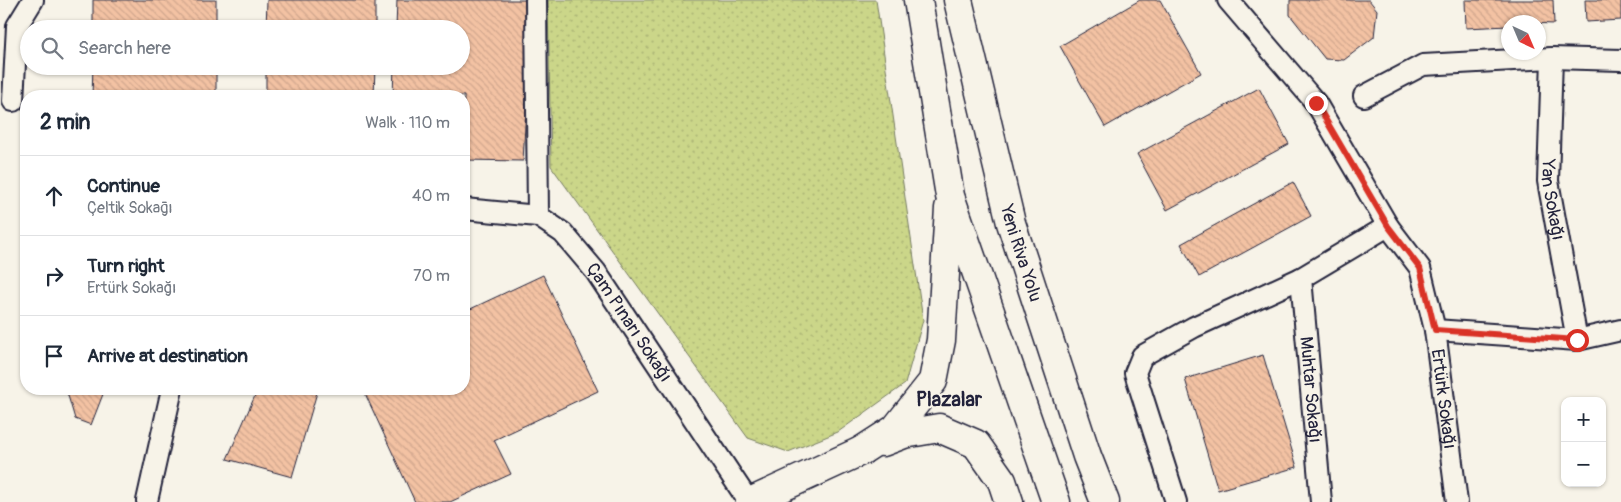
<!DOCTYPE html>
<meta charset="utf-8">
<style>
body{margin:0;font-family:Pangolin,sans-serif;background:#f6f6f7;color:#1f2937}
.controls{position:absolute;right:15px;bottom:15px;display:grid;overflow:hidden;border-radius:10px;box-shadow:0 1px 4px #0004}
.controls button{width:45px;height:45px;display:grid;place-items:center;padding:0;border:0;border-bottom:1px solid #e0e1e3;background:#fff;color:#1f2937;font:25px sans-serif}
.compass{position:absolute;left:1501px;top:15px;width:45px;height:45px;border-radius:50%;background:#fff;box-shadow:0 1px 4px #0004;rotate:136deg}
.stop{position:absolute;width:15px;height:15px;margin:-11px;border:4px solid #d93025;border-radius:50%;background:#fff}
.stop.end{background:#d93025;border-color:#fff;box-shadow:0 1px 5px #0008}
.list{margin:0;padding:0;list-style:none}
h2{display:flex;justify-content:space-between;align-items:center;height:65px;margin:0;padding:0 20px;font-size:21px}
h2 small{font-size:16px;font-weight:400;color:#747a83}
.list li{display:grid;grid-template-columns:32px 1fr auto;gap:15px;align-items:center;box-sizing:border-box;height:80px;padding:0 20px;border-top:1px solid #e0e1e3}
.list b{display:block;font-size:19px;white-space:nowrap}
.list p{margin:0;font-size:16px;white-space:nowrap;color:#747a83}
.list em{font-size:16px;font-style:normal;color:#747a83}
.icon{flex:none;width:28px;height:28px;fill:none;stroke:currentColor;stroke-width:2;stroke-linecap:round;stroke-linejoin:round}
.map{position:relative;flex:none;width:1621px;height:502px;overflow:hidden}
.search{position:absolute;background:#fff;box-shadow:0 1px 4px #0004;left:20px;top:20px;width:450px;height:55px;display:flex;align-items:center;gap:12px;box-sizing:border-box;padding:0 18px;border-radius:28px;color:#747a83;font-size:19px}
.panel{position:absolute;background:#fff;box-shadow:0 1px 4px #0004;left:20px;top:90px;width:450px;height:305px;border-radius:20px}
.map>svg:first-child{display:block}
.green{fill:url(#green-dots);stroke:#767c62}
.building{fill:url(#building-back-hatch);stroke:#22223b}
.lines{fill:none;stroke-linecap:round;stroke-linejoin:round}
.street-casing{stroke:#22223b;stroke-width:24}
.secondary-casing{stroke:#22223b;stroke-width:31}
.highway-casing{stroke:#22223b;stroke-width:31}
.street{stroke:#f7f3e8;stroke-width:20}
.secondary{stroke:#f7f3e8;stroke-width:28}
.highway{stroke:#f7f3e8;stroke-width:28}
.route{stroke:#d93025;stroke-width:6}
.labels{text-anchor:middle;stroke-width:4;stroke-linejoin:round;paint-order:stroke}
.street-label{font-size:18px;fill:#22223b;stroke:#f7f3e8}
.quarter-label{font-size:20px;font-weight:bold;fill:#22223b;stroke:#f7f3e8}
</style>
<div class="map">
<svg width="1621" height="502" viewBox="0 0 1621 502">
<defs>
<pattern id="green-dots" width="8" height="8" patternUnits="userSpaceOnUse" patternTransform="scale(1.25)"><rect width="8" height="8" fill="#cbd689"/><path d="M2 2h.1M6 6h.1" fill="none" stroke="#aeb777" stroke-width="1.8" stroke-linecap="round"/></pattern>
<pattern id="building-back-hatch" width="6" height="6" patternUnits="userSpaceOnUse" patternTransform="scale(1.25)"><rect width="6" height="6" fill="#f3c2a3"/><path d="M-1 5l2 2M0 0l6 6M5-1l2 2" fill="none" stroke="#d0a68d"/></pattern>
</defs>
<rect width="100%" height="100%" fill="#f7f3e8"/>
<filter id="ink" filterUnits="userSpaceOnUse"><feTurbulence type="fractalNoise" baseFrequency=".02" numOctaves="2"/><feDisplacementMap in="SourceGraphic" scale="10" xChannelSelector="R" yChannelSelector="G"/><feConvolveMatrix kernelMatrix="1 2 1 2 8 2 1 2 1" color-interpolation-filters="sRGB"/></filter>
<g filter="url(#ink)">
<path class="green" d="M548 0H876L923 320 905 384 838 432 788 452 748 438 551 166Z"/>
<g class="building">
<rect x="93" y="0" width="123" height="29"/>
<path d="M267 0H375V29H266Z"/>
<path d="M397 0H532L523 161 464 160V96H393L394 66H461V29H396Z"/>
<path d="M1140 0H1160L1201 73 1105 127 1060 46Z"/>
<path d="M1290 0H1369L1377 10 1374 37 1344 60 1325 59 1290 15Z"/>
<path d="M1465 0H1553L1554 24 1508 22V26L1466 28Z"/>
<path d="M1585 0H1621V20L1586 22Z"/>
<path d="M93 66H216V96H92Z"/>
<path d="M266 66H375L374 96H266Z"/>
<path d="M1259 88 1289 144 1167 210 1137 154Z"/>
<path d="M1293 182 1311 216 1199 277 1181 244Z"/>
<path d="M543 275 598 391 494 440 511 474 450 502H415L363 389H464V312Z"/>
<path d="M1263 355 1297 467 1218 490 1185 379Z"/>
<path d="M66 389H105L91 425 75 419Z"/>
<path d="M258 389H318L292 477 227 459Z"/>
</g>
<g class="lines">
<defs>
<g id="street">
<path d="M536 0 538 216"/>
<path id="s1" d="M1228 0 1316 103 1388 226 1420 268 1435 330 1457 502"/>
<path id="s2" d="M1552 58 1548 181 1577 340"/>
<path d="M1364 96 1423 65 1552 58 1621 60"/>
<path d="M13 101 17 26 33 0"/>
<path id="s3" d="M464 209 538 216 563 233 596 272 749 502"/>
<path id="s4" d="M1301 278 1321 502"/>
<path d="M1435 330 1577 340 1621 330"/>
<path d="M147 501 172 389"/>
<path d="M1176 502 1135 373 1142 356 1194 327 1301 278 1388 226"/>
</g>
<path id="secondary" d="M750 502 861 451"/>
<g id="highway">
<path d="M918 0 950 196 1056 502"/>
<path id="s5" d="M958 0 1011 223 1087 456 1105 502"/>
<path d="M883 442 904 434 939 428 976 444 1002 481 1009 502"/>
<path d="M861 451 895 429 933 381 941 340 949 208"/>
</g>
</defs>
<use href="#street" class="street-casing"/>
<use href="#secondary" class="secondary-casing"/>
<use href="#highway" class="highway-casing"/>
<use href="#street" class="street"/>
<use href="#secondary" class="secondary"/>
<use href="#highway" class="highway"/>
</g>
</g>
<g class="lines" filter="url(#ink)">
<path class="route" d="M1316 103 1388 226 1420 268 1435 330 1577 340"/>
</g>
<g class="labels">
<g class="street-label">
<text dy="6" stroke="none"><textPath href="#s2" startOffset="142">Yan Sokağı</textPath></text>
<text dy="6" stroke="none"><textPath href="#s5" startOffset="261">Yeni Riva Yolu</textPath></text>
<text dy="6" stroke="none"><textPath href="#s3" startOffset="216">Çam Pınarı Sokağı</textPath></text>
<text dy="6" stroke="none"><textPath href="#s4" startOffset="112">Muhtar Sokağı</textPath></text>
<text dy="6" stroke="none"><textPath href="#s1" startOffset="464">Ertürk Sokağı</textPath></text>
</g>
<g class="quarter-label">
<text x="949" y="406">Plazalar</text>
</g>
</g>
</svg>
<div class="controls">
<button>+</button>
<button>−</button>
</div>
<svg class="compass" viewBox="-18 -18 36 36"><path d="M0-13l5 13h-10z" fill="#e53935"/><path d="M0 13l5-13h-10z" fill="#747a83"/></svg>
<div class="stop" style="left:1577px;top:340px"></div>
<div class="stop end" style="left:1316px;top:103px"></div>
<div class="search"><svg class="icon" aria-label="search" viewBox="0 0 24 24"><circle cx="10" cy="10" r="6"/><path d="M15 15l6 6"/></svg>Search here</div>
<section class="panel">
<h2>2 min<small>Walk · 110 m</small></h2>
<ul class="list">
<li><svg class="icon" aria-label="ahead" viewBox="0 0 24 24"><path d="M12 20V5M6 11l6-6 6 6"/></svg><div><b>Continue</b><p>Çeltik Sokaḡı</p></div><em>40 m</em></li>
<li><svg class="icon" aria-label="right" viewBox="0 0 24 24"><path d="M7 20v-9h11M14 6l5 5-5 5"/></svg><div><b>Turn right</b><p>Ertürk Sokağı</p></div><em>70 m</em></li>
<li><svg class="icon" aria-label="arrive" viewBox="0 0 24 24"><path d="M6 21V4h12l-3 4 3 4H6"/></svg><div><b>Arrive at destination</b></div></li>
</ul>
</section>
</div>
